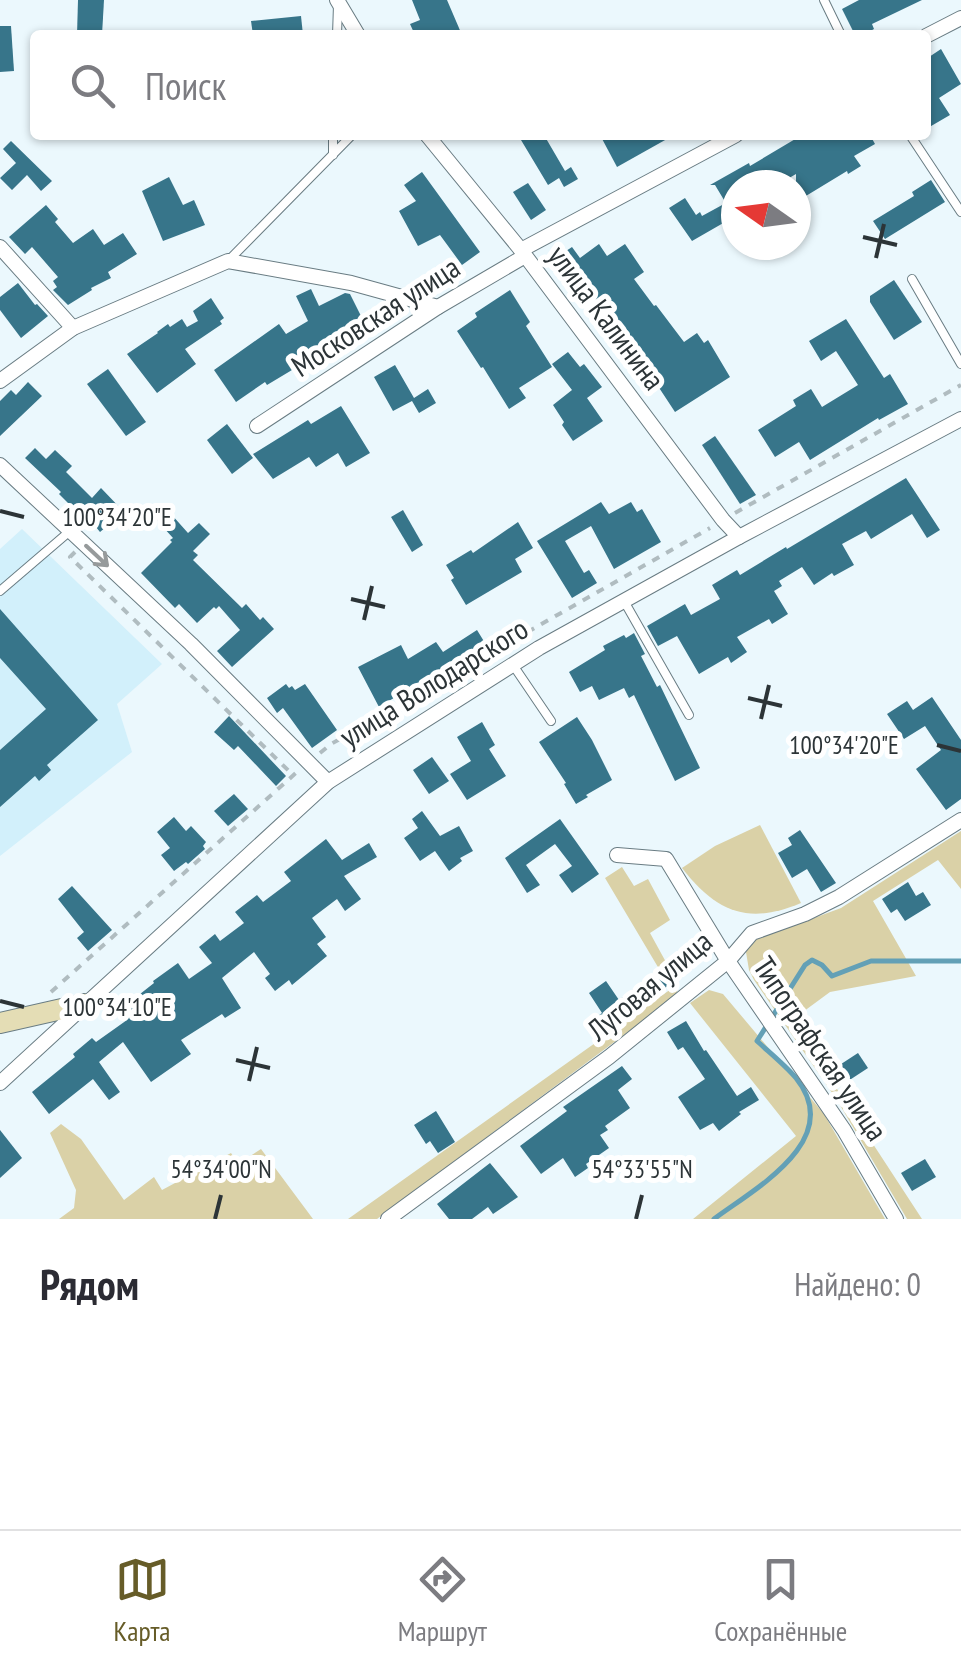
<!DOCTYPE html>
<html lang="ru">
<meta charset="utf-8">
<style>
body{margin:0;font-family:"PT Sans Narrow",sans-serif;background:#f7f7f7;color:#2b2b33}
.compass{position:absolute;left:721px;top:170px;width:90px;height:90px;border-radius:50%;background:#fff;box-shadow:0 2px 8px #0004;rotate:284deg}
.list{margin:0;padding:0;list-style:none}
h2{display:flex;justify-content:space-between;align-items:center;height:130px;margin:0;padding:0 40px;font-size:42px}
h2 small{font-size:32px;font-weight:400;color:#7c7c81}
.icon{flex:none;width:55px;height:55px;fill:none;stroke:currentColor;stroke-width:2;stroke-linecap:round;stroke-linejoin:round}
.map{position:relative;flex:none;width:961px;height:1219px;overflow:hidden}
.search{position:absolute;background:#fff;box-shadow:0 2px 8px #0004;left:30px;right:30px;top:30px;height:110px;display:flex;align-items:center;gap:25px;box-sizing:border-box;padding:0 35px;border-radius:10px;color:#7c7c81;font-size:38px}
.sheet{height:310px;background:#fff}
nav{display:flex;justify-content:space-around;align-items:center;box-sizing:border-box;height:140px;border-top:2px solid #e1e1e2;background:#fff;font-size:28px;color:#7c7c81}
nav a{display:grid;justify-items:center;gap:5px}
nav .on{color:#665c28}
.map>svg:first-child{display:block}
.built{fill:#d2f0fb}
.green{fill:#dad1a7}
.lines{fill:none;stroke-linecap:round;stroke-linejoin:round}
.stream{stroke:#63a0b6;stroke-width:5}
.building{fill:#37758a}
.lane-casing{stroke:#697c83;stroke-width:10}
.street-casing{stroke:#697c83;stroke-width:16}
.secondary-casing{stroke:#697c83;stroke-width:22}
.path{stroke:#b0bcc0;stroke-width:4;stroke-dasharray:8 8;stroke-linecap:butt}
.lane{stroke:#fff;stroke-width:8}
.street{stroke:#fff;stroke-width:14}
.secondary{stroke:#e4ddb5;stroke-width:20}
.oneway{stroke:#969a9b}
.ticks{fill:none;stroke:#2c3437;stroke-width:4}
.labels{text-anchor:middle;stroke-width:10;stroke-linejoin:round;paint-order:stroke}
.street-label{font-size:30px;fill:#2c3437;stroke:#fff}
.ticks-label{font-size:25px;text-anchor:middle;fill:#2c3437;stroke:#fff;stroke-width:10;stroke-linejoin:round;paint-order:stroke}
</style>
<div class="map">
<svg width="961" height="1219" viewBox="0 0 961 1219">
<rect width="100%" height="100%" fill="#ebf8fd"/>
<path class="built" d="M22 529 162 664 117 704 132 752 0 856V549Z"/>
<g class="green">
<path d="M760 825 801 903C749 925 717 913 682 868L715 846Z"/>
<path d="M961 831V889L938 860 873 901 916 976 830 992 792 1020 922 1219H907L837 1100 754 980 749 970 746 952 752 941 841 908Z"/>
<path d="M622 867 634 886 648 879 670 920 650 933 678 984 677 992 672 999 377 1219H348L671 989 605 878Z"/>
<path d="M709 990 723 994 824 1114 885 1219H693L796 1136 690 1003Z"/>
<path d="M61 1124 81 1139 124 1200 154 1177 162 1190 231 1153 238 1164 261 1149 313 1219H59L74 1208 76 1190 50 1133Z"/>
</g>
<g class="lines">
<path class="stream" d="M714 1219C754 1189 846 1140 796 1078 785 1065 770 1053 757 1041L805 965 812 960 822 965 832 976 871 961H961"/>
</g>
<g class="building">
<path d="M78 0H104L102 35H77Z"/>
<path d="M412 0H447L462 35H415L410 24 420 20Z"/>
<path d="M859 0H922L872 24 874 29 863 35H855L842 9Z"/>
<path d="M301 16 303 35H253L251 21Z"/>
<path d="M0 26H11L14 71 0 72Z"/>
<path d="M941 49 961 84 939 98 950 115 926 129V59Z"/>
<path d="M518 135H544L565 171 571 167 578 179 564 187 559 178 548 185Z"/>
<path d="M600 135H674L617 167Z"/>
<path d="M802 135H870L875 144 854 156 861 166 848 174 847 171 796 202V174L784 181 778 172 766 180 764 177 750 185H736V193L724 200 715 185H710L749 163 750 166Z"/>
<path d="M11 141 52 181 41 191 27 175 12 190 0 178 16 163 3 149Z"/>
<path d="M422 172 480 252 462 265 440 235 418 246 399 211 416 201 404 185Z"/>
<path d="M169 177 183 205 194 200 205 225 163 241 142 191Z"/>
<path d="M931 180 945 202 885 239 873 221 914 196 912 192Z"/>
<path d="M528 183 546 210 531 220 513 192Z"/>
<path d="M685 198 696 215 700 212 702 216 724 204 732 218 692 241 669 208Z"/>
<path d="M46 205 58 219 55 222 73 243 93 229 104 245 123 233 137 254 108 272 111 278 91 288 92 290 68 305 53 290 57 287 53 281 58 277 32 247 25 254 9 237Z"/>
<path d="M599 244 607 256 625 244 644 272 634 279 654 306 656 305 684 342 697 333 704 343 708 340 730 377 675 412 650 374 647 375 605 320 609 318 571 265 566 269 557 257 572 247 580 258Z"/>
<path d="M894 280 922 322 894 340 870 302V296Z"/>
<path d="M18 283 35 305 37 304 48 316 21 338 0 310V297Z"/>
<path d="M311 289 319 306 345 293 350 294 364 322 331 344 332 346 267 385 265 382 236 402 214 370 279 324 286 334 308 321 296 296Z"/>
<path d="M510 290 530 322 526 326 552 367 519 388 526 398 509 409 483 367 481 368 457 331 477 317 475 313Z"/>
<path d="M211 298 224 318 220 321 222 324 185 349 196 364 157 393 127 354 158 333 157 332 168 324 170 327 182 319 187 327 198 321 193 311Z"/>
<path d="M846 319 884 378 890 374 908 404 879 420 878 418 810 460 799 442 775 457 758 430 796 406 793 400 811 389 822 407 858 385 836 351 821 361 809 341Z"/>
<path d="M568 352 580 367 584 364 602 387 587 398 603 421 573 441 562 425 564 422 553 405 572 390 552 364Z"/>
<path d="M395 365 414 398 428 389 436 403 419 413 412 401 393 411 374 377Z"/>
<path d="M108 369 146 422 126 436 87 384Z"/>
<path d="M28 382 42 396 0 436V401L11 390 16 395Z"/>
<path d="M341 406 370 453 346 467 338 453 316 467 309 457 273 479 253 454 308 420 311 424Z"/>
<path d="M227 424 253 458 232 474 207 440Z"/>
<path d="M715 436 756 495 740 504 702 445Z"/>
<path d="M35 448 46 459 55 450 72 466 66 472 92 498 101 488 124 512 100 532 79 506 75 510 59 494 61 492 25 458Z"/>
<path d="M906 478 940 530 927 538 912 514 871 539 866 531 842 544 854 565 834 576 832 573 814 585 802 567 779 581 782 586 774 591 788 614 772 624 769 619 737 637 747 652 731 663 728 657 699 674 677 636 658 646 647 626 685 604 691 615 720 599 712 585 737 570 740 575 786 547 787 549Z"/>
<path d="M601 502 609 514 631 502 637 512 642 509 661 542 614 569 591 526 565 541 584 573 589 570 597 583 572 598 537 541Z"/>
<path d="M163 505 188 533 199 523 210 534 193 551 198 555 193 560 242 608 246 604 260 620 263 617 274 629 232 667 217 651 240 630 219 606 216 609 214 607 197 623 179 604 175 608 141 573 172 542 170 540 173 538 153 516Z"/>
<path d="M403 510 423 545 412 552 391 517Z"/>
<path d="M518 522 533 548 515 559 522 572 466 605 451 580 454 578 446 565 471 550 473 553Z"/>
<path d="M0 609 98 720 47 765 51 770 39 781 35 776 0 807V750L46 709 0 658Z"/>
<path d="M477 630 485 643 450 665 453 668 433 681 430 676 379 707 358 667 401 645 408 659 436 642 443 652Z"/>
<path d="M634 633 645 654 641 656 657 687 660 685 700 768 675 781 634 695 629 698 624 688 599 700 592 686 580 692 569 672 605 650 603 646 624 635 626 638Z"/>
<path d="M286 684 289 688 292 686 295 690 305 684 337 730 312 748 283 708 277 713 267 698Z"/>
<path d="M932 697 961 740V799L946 810 916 769 941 750 925 726 904 739 887 714 907 701 913 710Z"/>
<path d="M229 716 286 776 276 786 238 746 234 750 214 732Z"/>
<path d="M577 717 592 740 612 780 586 795 588 797 576 804 564 784 566 783 539 742Z"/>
<path d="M482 722 495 745 489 749 506 776 467 800 450 774 471 761 457 737Z"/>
<path d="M432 757 449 781 429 794 413 770Z"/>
<path d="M234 794 248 809 228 826 214 811Z"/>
<path d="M422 811 440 836 459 826 473 851 460 858 462 861 449 871 435 851 420 861 404 838 418 828 412 819Z"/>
<path d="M174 817 186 831 191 826 206 842 203 846 205 849 188 864 186 862 174 871 161 855 170 848 157 832Z"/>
<path d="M560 819 599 874 572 893 559 875 572 866 555 844 526 865 540 885 527 893 505 858Z"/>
<path d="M800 830 836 883 821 892 807 869 792 878 778 853 792 845 788 838Z"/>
<path d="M326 839 342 860 369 843 377 857 344 876 361 899 345 911 337 899 312 918 326 937 317 944 327 956 292 985 289 980 275 991 265 978 270 974 254 952 222 978 241 1008 225 1018 222 1014 181 1040 191 1054 151 1082 123 1042 99 1062 120 1092 109 1100 93 1079 49 1114 32 1092 75 1057 73 1054 92 1038 96 1042 127 1020 121 1011 137 1000 135 998 154 983 153 981 178 963 189 979 212 963 199 947 215 934 220 941 244 923 235 912 257 895 263 902 291 881 284 872Z"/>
<path d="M908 882 916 896 923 892 931 905 905 921 897 909 891 913 882 899Z"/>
<path d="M72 886 112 930 88 951 77 938 84 932 58 899Z"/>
<path d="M672 970 678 978 605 1034 594 1019 602 1013 589 993 606 981 619 1000 636 987 639 991Z"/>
<path d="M686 1021 704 1051 706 1050 737 1096 751 1087 759 1100 739 1112 741 1114 719 1131 713 1123 700 1130 678 1097 705 1079 683 1047 678 1050 667 1032Z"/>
<path d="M858 1053 868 1068 845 1083 835 1068Z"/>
<path d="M622 1066 632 1079 618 1090 630 1108 605 1126 608 1130 600 1135 609 1148 586 1164 588 1168 575 1177 563 1158 541 1174 520 1146 567 1111 563 1107Z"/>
<path d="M436 1111 455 1142 438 1153 430 1141 426 1144 414 1125Z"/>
<path d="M0 1130 22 1158 0 1178Z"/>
<path d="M925 1159 936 1177 912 1191 901 1173Z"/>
<path d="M490 1163 518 1197 493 1214 488 1207 472 1219H449L437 1204Z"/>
</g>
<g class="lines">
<defs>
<g id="lane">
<path d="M824 0 841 35"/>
<path d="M337 35 338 5"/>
<path d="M910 135 961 212"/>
<path d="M333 155V135"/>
<path d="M228 261 352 135"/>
<path d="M912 279 961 364"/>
<path d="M0 591 70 531"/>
<path d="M624 601 689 715"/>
<path d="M513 665 551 721"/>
</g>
<g id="street">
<path d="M337 0 358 35"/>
<path d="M926 36 961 18"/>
<path d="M427 135 521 250 723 520 739 537"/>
<path d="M0 247 73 328"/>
<path d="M521 250 736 135"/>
<path d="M0 381 73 328 228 261 351 283 438 307"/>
<path d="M257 426 438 307 525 256"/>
<path d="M0 465 191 644 328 782"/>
<path d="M617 855 666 859 728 961 844 1130 896 1219"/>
<path d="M0 1083 328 782 539 648 739 537 961 419"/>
<path d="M388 1219 609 1057 728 961 752 933 805 914 839 897 961 820"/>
</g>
<path id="secondary" d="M0 1023 84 1004"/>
</defs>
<use href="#lane" class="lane-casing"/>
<use href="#street" class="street-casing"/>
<use href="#secondary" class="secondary-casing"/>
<g class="path">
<path d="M735 513 961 385"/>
<path d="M75 552 70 557 294 776"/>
<path d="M320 753 331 744 710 528"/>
<path d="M51 992 297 772"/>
</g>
<use href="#lane" class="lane"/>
<use href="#street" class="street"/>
<use href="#secondary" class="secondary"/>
</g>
<defs><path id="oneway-shaft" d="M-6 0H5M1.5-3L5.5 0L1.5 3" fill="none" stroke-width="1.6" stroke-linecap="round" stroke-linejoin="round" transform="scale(2.5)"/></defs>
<use class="oneway" href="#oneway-shaft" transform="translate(97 556) rotate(43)"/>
<path class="ticks" d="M863 237 897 245M876 258 884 224M0 511 24 517M351 599 385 607M364 620 372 586M748 698 782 706M761 719 769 685M937 745 961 751M0 1001 24 1007M236 1060 270 1068M249 1081 257 1047M215 1219 221 1195M636 1219 642 1195"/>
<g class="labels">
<g class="street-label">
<text transform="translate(376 317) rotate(-33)" y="10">Московская улица</text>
<text transform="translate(606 318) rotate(53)" y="10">улица Калинина</text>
<text transform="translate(434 683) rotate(-32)" y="10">улица Володарского</text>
<text transform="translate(650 986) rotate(-40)" y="10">Луговая улица</text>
<text transform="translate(820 1049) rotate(56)" y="10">Типографская улица</text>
</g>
</g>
<g class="ticks-label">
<text x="117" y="526">100°34'20"E</text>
<text x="844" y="754">100°34'20"E</text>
<text x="117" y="1016">100°34'10"E</text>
<text x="221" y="1178">54°34'00"N</text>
<text x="642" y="1178">54°33'55"N</text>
</g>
</svg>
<svg class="compass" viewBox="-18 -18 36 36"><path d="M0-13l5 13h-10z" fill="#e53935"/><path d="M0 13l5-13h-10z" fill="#7c7c81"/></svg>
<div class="search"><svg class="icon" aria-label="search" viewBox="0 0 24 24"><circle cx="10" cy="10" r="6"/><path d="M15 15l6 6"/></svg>Поиск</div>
</div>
<section class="sheet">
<h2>Рядом<small>Найдено: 0</small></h2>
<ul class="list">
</ul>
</section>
<nav>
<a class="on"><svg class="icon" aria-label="map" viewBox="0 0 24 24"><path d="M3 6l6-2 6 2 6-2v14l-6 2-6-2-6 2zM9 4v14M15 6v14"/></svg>Карта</a>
<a><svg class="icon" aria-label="directions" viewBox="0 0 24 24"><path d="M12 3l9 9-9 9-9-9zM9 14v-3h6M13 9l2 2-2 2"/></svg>Маршрут</a>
<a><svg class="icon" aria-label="saved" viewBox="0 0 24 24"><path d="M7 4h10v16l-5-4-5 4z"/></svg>Сохранённые</a>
</nav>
